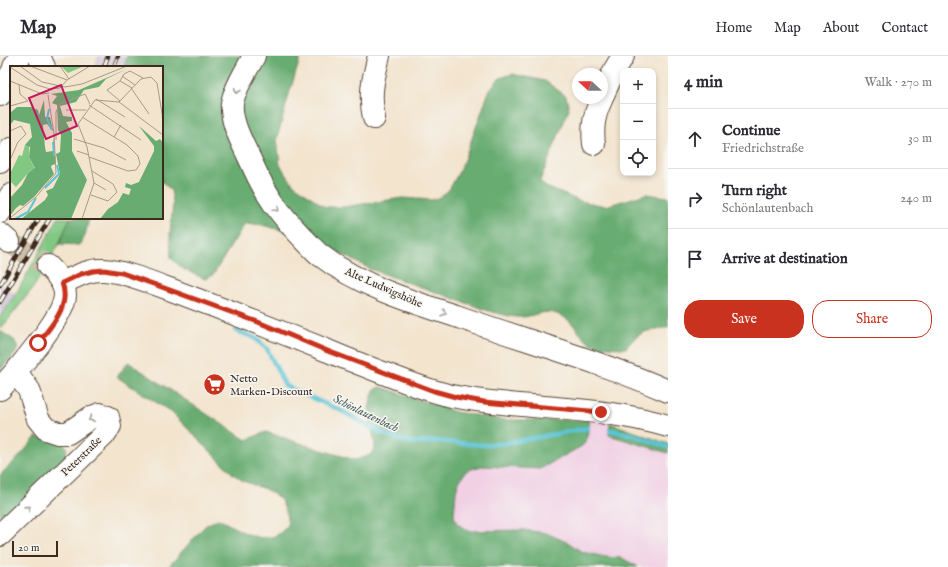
<!DOCTYPE html>
<meta charset="utf-8">
<style>
body{margin:0;font-family:"IM FELL English",serif;background:#f2f2f3;color:#2b2b33}
.controls{position:absolute;right:12px;top:12px;display:grid;overflow:hidden;border-radius:8px;box-shadow:0 2px 6px #0003}
.controls button{width:36px;height:36px;display:grid;place-items:center;padding:0;border:0;border-bottom:1px solid #e1e1e2;background:#fff;color:#2b2b33;font:20px sans-serif}
.compass{position:absolute;left:572px;top:12px;width:36px;height:36px;border-radius:50%;background:#fff;box-shadow:0 2px 6px #0003;rotate:292deg}
.scale{position:absolute;left:12px;bottom:10px;width:46px;box-sizing:border-box;padding-left:4px;border:2px solid #3b2a1e;border-top:0;font-size:11px;line-height:14px;white-space:nowrap;color:#3b2a1e;-webkit-text-stroke:3px #f6f6f2;paint-order:stroke}
.stop{position:absolute;width:12px;height:12px;margin:-9px;border:3px solid #c8321e;border-radius:50%;background:#fff}
.stop.end{background:#c8321e;border-color:#fff;box-shadow:0 1px 4px #0008}
.list{margin:0;padding:0;list-style:none}
h2{display:flex;justify-content:space-between;align-items:center;height:52px;margin:0;padding:0 16px;font-size:17px}
h2 small{font-size:13px;font-weight:400;color:#7c7c81}
.list li{display:grid;grid-template-columns:26px 1fr auto;gap:12px;align-items:center;box-sizing:border-box;height:60px;padding:0 16px;border-top:1px solid #e1e1e2}
.list b{display:block;font-size:15px;white-space:nowrap}
.list p{margin:0;font-size:13px;white-space:nowrap;color:#7c7c81}
.list em{font-size:13px;font-style:normal;color:#7c7c81}
.actions{display:flex;gap:8px;padding:12px 16px}
.actions a{flex:1;padding:9px 0;border:1px solid #c8321e;border-radius:16px;text-align:center;font-size:14px;color:#c8321e}
.actions .main{background:#c8321e;color:#fff}
.icon{flex:none;width:22px;height:22px;fill:none;stroke:currentColor;stroke-width:2;stroke-linecap:round;stroke-linejoin:round}
.map{position:relative;flex:none;width:668px;height:511px;overflow:hidden}
header{display:flex;align-items:center;gap:24px;box-sizing:border-box;height:56px;padding:0 20px;background:#fff;border-bottom:1px solid #e1e1e2}
header strong{font-size:19px}
nav{display:flex;gap:22px;margin-inline-start:auto;font-size:14px}
main{display:flex}
aside{flex:1;background:#fff}
.map>svg:first-child{display:block}
.built{fill:#f1d0e4}
.industrial{fill:#cebed1}
.green{fill:#81c883;stroke:#5e7950}
.forest{fill:#68ac71;stroke:#526b48}
.lines{fill:none;stroke-linecap:round;stroke-linejoin:round}
.stream{stroke:#5bc4d7;stroke-width:4.5}
.minor-tunnel{stroke:#cebfab;stroke-width:22;stroke-dasharray:22 11;stroke-linecap:butt}
.minor-casing{stroke:#574638;stroke-width:24}
.major-casing{stroke:#574638;stroke-width:24}
.minor{stroke:#fff;stroke-width:22}
.major{stroke:#fff;stroke-width:22}
.rail-casing{stroke:#3b2a1e;stroke-width:4.5}
.rail{stroke:#f6f6f2;stroke-width:3;stroke-dasharray:9;stroke-linecap:butt}
.oneway{stroke:#a79f9a}
.route{stroke:#c8321e;stroke-width:5}
.labels{text-anchor:middle;stroke-width:3;stroke-linejoin:round;paint-order:stroke}
.street-label{font-size:11px;fill:#3b2a1e;stroke:#f6f6f2}
.poi-label{font-size:11px;fill:#3b2a1e;stroke:#f6f6f2;text-anchor:start}
.water-label{font-size:12px;font-style:italic;fill:#455856;stroke:#f6f6f2}
.inset-river{fill:none;stroke:#5bc4d7;stroke-width:2}
.inset-road{fill:none;stroke:#a99a88;stroke-width:1}
.view{fill:#c2185b;fill-opacity:0.15;stroke:#c2185b;stroke-width:2}
.inset-edge{fill:none;stroke:#3b2a1e;stroke-width:2}
</style>
<header>
<strong>Map</strong>
<nav><a>Home</a><a>Map</a><a>About</a><a>Contact</a></nav>
</header>
<main>
<div class="map">
<svg width="668" height="511" viewBox="0 0 668 511">
<rect width="100%" height="100%" fill="#f6f6f2"/>
<filter id="ink" filterUnits="userSpaceOnUse"><feTurbulence type="fractalNoise" baseFrequency=".025" numOctaves="2"/><feDisplacementMap in="SourceGraphic" scale="8" xChannelSelector="R" yChannelSelector="G"/><feConvolveMatrix kernelMatrix="1 2 1 2 8 2 1 2 1" color-interpolation-filters="sRGB"/></filter>
<filter id="wash" filterUnits="userSpaceOnUse"><feTurbulence type="fractalNoise" baseFrequency=".012" numOctaves="4" result="noise"/><feDisplacementMap in="SourceGraphic" scale="16" xChannelSelector="R" yChannelSelector="G"/><feGaussianBlur stdDeviation="0.9" result="paint"/><feColorMatrix in="noise" values="0 0 0 0 0 0 0 0 0 0 0 0 0 0 0 0 0 1.4 0 .05"/><feComposite in="paint" operator="in"/></filter>
<g filter="url(#wash)">
<rect width="100%" height="100%" fill="#f3e4ce"/>
<path class="built" d="M590 364 610 367 609 379 668 397V511H638L622 502 606 501 582 496 569 487 546 477 524 474 469 475 457 468 454 459 456 436 459 426 466 415 481 410 540 413 582 390 586 386Z"/>
<g class="industrial">
<path d="M98 0H127L124 11H94Z"/>
<path d="M0 229 16 238 0 261Z"/>
</g>
<path class="green" d="M58 162H70L59 188 33 232 0 274V261L16 238Z"/>
<g class="forest">
<path d="M127 0H301L289 38 277 83 280 109 293 128 325 151H343L402 142 432 144 440 141 449 134 461 112 490 33 500 22 512 18 545 25 566 40 569 53 540 125 546 131 580 145 606 150 646 138 668 141V271C647 275 640 274 626 292 616 292 594 291 586 284 574 273 575 265 557 258 545 253 534 260 523 261 513 262 502 258 492 256L370 213 314 183 262 169 245 167 213 219 205 223 183 213 171 202 170 179 173 147 171 134 162 126V11H124Z"/>
<path d="M70 162H89L85 180 79 189 59 188Z"/>
<path d="M0 275 14 284 18 291 15 298 0 314Z"/>
<path d="M128 306 246 384 266 376 315 392 355 404 370 399 375 392C374 379 369 366 369 353 370 347 372 340 374 334L381 331 456 356 504 364H590L586 386 582 390 540 413 481 410 466 415 459 426 456 436 454 459 457 468 470 475 524 474 546 477 569 487 582 496 606 501 622 502 638 511H168L205 470 218 463C236 471 255 487 275 480 280 478 284 473 288 470L286 456 280 442 265 433 243 425 232 417 171 356 117 321Z"/>
<path d="M610 367 668 388V397L609 379Z"/>
<path d="M36 381 64 388 67 392 65 400 61 412 0 473V419L19 401Z"/>
</g>
<g class="lines">
<g class="stream">
<path d="M236 275 255 282 267 293 285 329 298 336 340 354 381 377 400 384 417 387 436 385 483 389 507 387 588 372"/>
<path d="M610 374 634 379 668 391"/>
</g>
</g>
</g>
<g filter="url(#ink)">
<g class="lines">
<path class="minor-tunnel" d="M9 186 48 210"/>
<defs>
<g id="minor">
<path d="M39 0 44 11"/>
<path d="M254 0C247 14 235 31 232 47 230 68 245 91 253 110 266 139 279 157 301 180 307 186 313 193 320 199 359 229 409 245 456 260 527 285 599 305 668 335"/>
<path d="M602 41 614 15 623 0"/>
<path d="M374 62C369 39 373 23 379 0"/>
<path d="M594 88C592 70 594 59 602 42"/>
<path d="M0 106 11 93"/>
<path d="M0 156 11 139"/>
<path d="M0 178 9 186"/>
<path d="M62 227C75 221 89 213 104 214 124 215 158 229 177 236 228 255 278 275 328 295 349 304 370 312 391 320 412 328 434 337 457 341 528 354 598 349 668 370"/>
<path d="M0 333C16 316 65 260 65 239 65 227 56 218 48 210"/>
<path d="M0 479 104 379 110 370 108 361 100 358 90 362 68 377H58L46 373 38 363 29 334 16 316"/>
</g>
<g id="major">
<path d="M14 11 20 0"/>
<path d="M0 39 11 18"/>
</g>
</defs>
<use href="#minor" class="minor-casing"/>
<use href="#major" class="major-casing"/>
<use href="#minor" class="minor"/>
<use href="#major" class="major"/>
<defs>
<g id="rail">
<path d="M104 11 108 0"/>
<path d="M114 11 118 0"/>
<path d="M0 229 39 162"/>
<path d="M0 246 50 162"/>
</g>
</defs>
<use href="#rail" class="rail-casing"/>
<use href="#rail" class="rail"/>
</g>
<defs><path id="oneway-chevron" d="M-2-3.5L2.5 0L-2 3.5" fill="none" stroke-width="1.6" stroke-linecap="round" stroke-linejoin="round"/></defs>
<g class="oneway">
<use href="#oneway-chevron" transform="translate(237 35) rotate(113)"/>
<use href="#oneway-chevron" transform="translate(277 153) rotate(52)"/>
<use href="#oneway-chevron" transform="translate(444 257) rotate(19)"/>
<use href="#oneway-chevron" transform="translate(91 363) rotate(153)"/>
<use href="#oneway-chevron" transform="translate(28 452) rotate(-44)"/>
</g>
</g>
<g class="lines" filter="url(#ink)">
<path class="route" d="M38 287C51 270 71 250 62 227L81 218 93 215 104 214 122 217 156 229 258 266 330 296 434 335 456 341 484 346 601 356"/>
</g>
<defs>
<symbol id="supermarket-disc" viewBox="-11 -11 22 22"><circle r="9.5" fill="#c8321e" stroke="#f6f6f2"/><path d="M-6-5.5h2.5l.6 2H6L4.5 2H-2.5L-4.4-4H-6ZM-1.5 3.2a1.3 1.3 0 1 0 .1 0ZM3 3.2a1.3 1.3 0 1 0 .1 0Z" fill="#fff"/></symbol>
</defs>
<g fill-rule="evenodd">
<use href="#supermarket-disc" x="202" y="316" width="25" height="25"/>
</g>
<g class="labels">
<g class="street-label">
<text transform="translate(384 231) rotate(24)" y="4">Alte Ludwigshöhe</text>
<text transform="translate(81 400) rotate(-44)" y="4">Peterstraße</text>
</g>
<g class="poi-label">
<text x="230" y="326">Netto<tspan x="230" dy="13">Marken-Discount</tspan></text>
</g>
<g class="water-label">
<text transform="translate(366 357) rotate(26)" y="4">Schönlautenbach</text>
</g>
</g>
<g transform="translate(10 10)">
<rect width="153" height="153" fill="#f3e4ce"/>
<path d="M51 0H74L58 7ZM15 79 19 80V91L25 103 19 106 6 121 0 115V108L9 89 12 90Z" fill="#81c883"/>
<path d="M119 2 96 13 89 21 74 24 66 36 50 40 53 50 62 51V55L56 56 62 67V85L77 114 61 153H11L35 134 38 129 36 125 43 122 50 108 46 88 50 86 51 69 48 64 47 39 42 37 47 30 41 28 69 24ZM34 34 35 51H40L43 65 37 58 33 59 35 81 36 86 43 85V70L46 98 42 99 41 101 44 108 24 131 13 140 10 139 6 142 0 150V132L12 119 18 107 25 102 19 91 20 81 15 79 22 71 20 58 4 54 0 59V47L7 41H21L28 44 29 49ZM129 60 146 75 150 73 153 77V153H90L98 143 108 136 113 127 119 129 121 123 115 121 116 117 121 119 129 116 144 85V80Z" fill="#68ac71"/>
<path class="inset-river" d="M39 43 37 53 42 64M43 76 44 90M35 122 49 108 47 99M5 153 18 146 26 132"/>
<path class="inset-road" d="M10 0 32 16 55 21 72 18 117 0M20 0 57 14M50 0 59 13M0 1 27 19 40 23 50 22 57 14 80 0M112 10 125 19M0 15 32 28 39 27M110 15 114 8 120 5 133 12M110 15 122 22M121 22 139 48M86 33 115 51M110 35 97 24 110 15M109 36 131 13 141 11 147 17 152 47M109 36 153 69M79 39 131 74M0 40 18 35 10 28 9 18M56 44H76M152 46 153 60M72 51 117 79 128 90 130 98 126 104 118 105 79 91M0 65 11 60 16 68 8 76 0 94M104 71 111 59M64 73 94 82 116 94M46 74V46L50 38 75 28 80 38M67 85 79 89M84 117 96 124M81 129 98 135 107 126 103 118 82 105M0 152 26 131 46 107 44 68 38 29M72 153 84 117 77 81 68 58 85 34 109 36"/>
<path class="view" d="M51 19 67 60 36 73 19 32Z"/>
<rect width="153" height="153" class="inset-edge"/>
</g>
</svg>
<div class="controls">
<button>+</button>
<button>−</button>
<button><svg class="icon" aria-label="locate" viewBox="0 0 24 24"><circle cx="12" cy="12" r="6"/><path d="M12 2v4M12 18v4M2 12h4M18 12h4"/></svg></button>
</div>
<svg class="compass" viewBox="-18 -18 36 36"><path d="M0-13l5 13h-10z" fill="#e53935"/><path d="M0 13l5-13h-10z" fill="#7c7c81"/></svg>
<div class="scale">20 m</div>
<div class="stop" style="left:38px;top:287px"></div>
<div class="stop end" style="left:601px;top:356px"></div>
</div>
<aside>
<h2>4 min<small>Walk · 270 m</small></h2>
<ul class="list">
<li><svg class="icon" aria-label="ahead" viewBox="0 0 24 24"><path d="M12 20V5M6 11l6-6 6 6"/></svg><div><b>Continue</b><p>Friedrichstraße</p></div><em>30 m</em></li>
<li><svg class="icon" aria-label="right" viewBox="0 0 24 24"><path d="M7 20v-9h11M14 6l5 5-5 5"/></svg><div><b>Turn right</b><p>Schönlautenbach</p></div><em>240 m</em></li>
<li><svg class="icon" aria-label="arrive" viewBox="0 0 24 24"><path d="M6 21V4h12l-3 4 3 4H6"/></svg><div><b>Arrive at destination</b></div></li>
</ul>
<div class="actions"><a class="main">Save</a><a>Share</a></div>
</aside>
</main>
